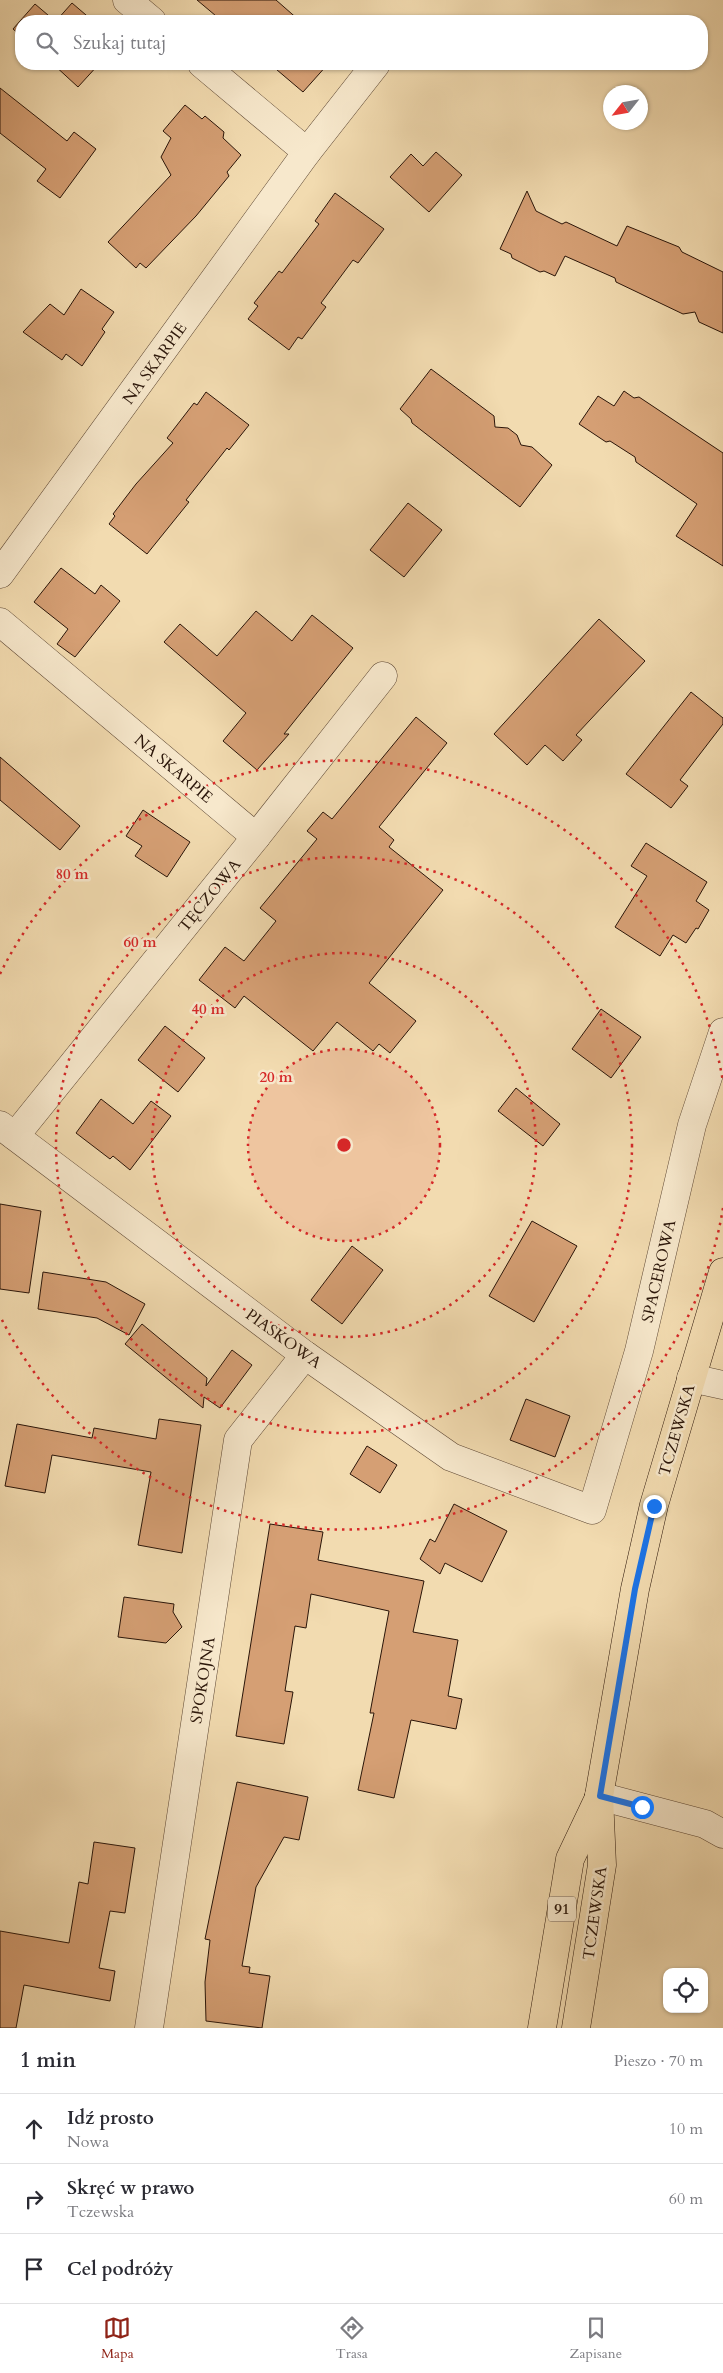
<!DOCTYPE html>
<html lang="pl">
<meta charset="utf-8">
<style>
body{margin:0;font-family:Cardo,serif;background:#f7f7f7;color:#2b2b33}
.controls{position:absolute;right:15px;bottom:15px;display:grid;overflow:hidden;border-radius:10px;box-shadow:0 1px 4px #0004}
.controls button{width:45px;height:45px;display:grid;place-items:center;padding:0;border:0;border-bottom:1px solid #e1e1e2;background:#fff;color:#2b2b33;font:25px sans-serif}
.compass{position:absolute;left:603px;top:85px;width:45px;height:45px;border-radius:50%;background:#fff;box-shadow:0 1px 4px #0004;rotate:239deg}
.stop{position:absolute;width:15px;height:15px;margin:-11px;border:4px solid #1a73e8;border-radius:50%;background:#fff}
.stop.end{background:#1a73e8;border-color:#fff;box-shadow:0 1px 5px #0008}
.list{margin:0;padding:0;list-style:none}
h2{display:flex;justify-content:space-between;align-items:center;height:65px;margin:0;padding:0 20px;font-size:21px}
h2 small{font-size:16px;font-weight:400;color:#7c7c81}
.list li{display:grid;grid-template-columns:32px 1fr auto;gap:15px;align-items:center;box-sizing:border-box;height:70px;padding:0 20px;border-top:1px solid #e1e1e2}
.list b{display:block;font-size:19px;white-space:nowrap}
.list p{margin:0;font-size:16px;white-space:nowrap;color:#7c7c81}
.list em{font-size:16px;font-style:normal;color:#7c7c81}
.icon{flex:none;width:28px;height:28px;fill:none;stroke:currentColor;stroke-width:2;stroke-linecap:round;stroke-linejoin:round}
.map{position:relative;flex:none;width:723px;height:2028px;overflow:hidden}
.search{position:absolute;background:#fff;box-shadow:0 1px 4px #0004;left:15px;right:15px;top:15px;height:55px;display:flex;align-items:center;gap:12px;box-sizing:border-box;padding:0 18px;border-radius:20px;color:#7c7c81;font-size:19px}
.sheet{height:275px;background:#fff}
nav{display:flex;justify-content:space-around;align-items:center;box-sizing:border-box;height:70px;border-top:1px solid #e1e1e2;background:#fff;font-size:14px;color:#7c7c81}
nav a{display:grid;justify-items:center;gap:2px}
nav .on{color:#8f2418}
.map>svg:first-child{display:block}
.building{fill:#d59f74;stroke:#2a1509}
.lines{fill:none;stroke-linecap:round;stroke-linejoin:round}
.minor-casing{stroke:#5c4633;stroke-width:29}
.primary-casing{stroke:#2a1509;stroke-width:29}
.minor{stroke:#f7e8cc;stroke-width:28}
.primary{stroke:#f2dbb0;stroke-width:28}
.route{stroke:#1a73e8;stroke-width:6}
.ring{fill:none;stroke:#d62828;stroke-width:2.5;stroke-dasharray:2.5 5}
.labels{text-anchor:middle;stroke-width:5;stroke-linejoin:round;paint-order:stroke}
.shield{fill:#f7e8cc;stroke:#685444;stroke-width:1}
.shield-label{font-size:15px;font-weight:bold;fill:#2a1509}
.street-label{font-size:16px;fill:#2a1509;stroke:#f7e8cc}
.centre{fill:#d62828;stroke:#f7e8cc;stroke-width:2.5}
.ring-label{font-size:15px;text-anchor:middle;font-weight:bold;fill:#d62828;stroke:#f7e8cc;stroke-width:5;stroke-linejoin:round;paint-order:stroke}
</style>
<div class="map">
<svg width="723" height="2028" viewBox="0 0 723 2028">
<rect width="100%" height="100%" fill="#f2dbb0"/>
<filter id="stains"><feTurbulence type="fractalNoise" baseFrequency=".004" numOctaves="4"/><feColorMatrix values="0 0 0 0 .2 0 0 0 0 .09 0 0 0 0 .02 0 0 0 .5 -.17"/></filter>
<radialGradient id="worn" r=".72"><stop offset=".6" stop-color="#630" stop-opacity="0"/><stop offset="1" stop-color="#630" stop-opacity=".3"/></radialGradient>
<g class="building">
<path d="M197 0H276L300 21H222Z"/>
<path d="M72 3 93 21H56Z"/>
<path d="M35 4 55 21H21V36L13 29Z"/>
<path d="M53 64H99L78 87Z"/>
<path d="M270 64H328L303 92Z"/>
<path d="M0 88 67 141 74 132 96 149 60 198 37 181 46 169 0 133Z"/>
<path d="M185 105 202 119 205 116 224 132 223 138 241 155 227 172 229 176 196 216 146 268 140 263 136 268 108 242 171 175 161 157 171 138 163 131Z"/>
<path d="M436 152 462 175 429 212 390 177 411 154 423 166Z"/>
<path d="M527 191 536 211 562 224 566 222 617 246 627 226 679 247 682 252 723 272V333L699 322 695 312 683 314 616 282 615 278 565 256 555 276 544 271 540 272 512 258 511 254 500 249Z"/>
<path d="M335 193 384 229 358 263 353 260 321 303 326 307 302 339 298 337 289 350 248 319 258 306 254 303 279 271 282 273 319 224 315 221Z"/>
<path d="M81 289 114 312 102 329 105 332 82 366 66 354 62 360 23 332 50 304 64 315Z"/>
<path d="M431 369 494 416 495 427 508 428 517 435 521 445 532 447 552 465 520 507 412 423 411 419 400 409Z"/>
<path d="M624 391 634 398 639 397 723 453V566L676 536 697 504 636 462 635 457 610 441 606 442 579 424 598 396 614 406Z"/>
<path d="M206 392 249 425 229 450 227 448 186 500 189 502 147 554 109 524 115 516 113 514 136 484 173 443 167 438 194 403 197 405Z"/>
<path d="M408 503 442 530 404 577 370 550Z"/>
<path d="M61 568 95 594 101 585 120 601 75 657 57 644 68 629 34 602Z"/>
<path d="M256 611 292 641 312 615 353 648 284 734H289L257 770 223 741 246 713 164 642 180 624 217 656Z"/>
<path d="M599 619 645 661 576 735 582 740 563 761 545 745 527 765 494 734Z"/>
<path d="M691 692 723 718V724L680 780 688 786 671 808 626 774Z"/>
<path d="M416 717 447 743 379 827 394 840 389 847 443 890 369 983 416 1021 390 1053 379 1044 373 1051 337 1022 313 1051 244 996 235 1008 199 980 225 947 244 961 276 921 260 908 317 839 307 831 323 812 332 819Z"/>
<path d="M0 757 80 826 60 850 0 800Z"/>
<path d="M143 810 190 842 167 877 135 856 142 846 126 836Z"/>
<path d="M646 843 707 882 696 901 709 910 698 929 696 928 686 943 673 935 660 956 615 927 647 876 631 866Z"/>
<path d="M601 1009 641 1037 611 1078 572 1049Z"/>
<path d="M165 1026 205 1058 178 1092 138 1060Z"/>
<path d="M516 1088 560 1124 543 1146 498 1111Z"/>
<path d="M101 1099 133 1124 151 1101 171 1116 130 1170 113 1156 110 1159 76 1133Z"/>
<path d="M0 1204 41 1211 29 1293 0 1289Z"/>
<path d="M532 1221 577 1246 534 1322 489 1296Z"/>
<path d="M352 1246 383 1270 342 1324 311 1300Z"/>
<path d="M43 1272 106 1282 145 1304 129 1335 97 1318 38 1309Z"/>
<path d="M142 1324 207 1378 206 1386 232 1350 252 1365 220 1408 204 1397 203 1408 125 1344Z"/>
<path d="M526 1399 570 1416 555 1457 510 1440Z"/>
<path d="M159 1419 201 1425 182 1553 138 1545 151 1472 52 1455 45 1493 5 1486 17 1424 92 1438 94 1428 156 1439Z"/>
<path d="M367 1446 397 1465 380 1493 350 1474Z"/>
<path d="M454 1504 507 1531 482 1582 445 1563 440 1574 420 1559 430 1539 435 1542Z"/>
<path d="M270 1524 323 1532 318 1560 424 1581 413 1632 458 1640 448 1696 462 1699 456 1729 411 1720 394 1798 358 1790 374 1713H370L389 1611 311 1594 306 1628 295 1626 285 1691 293 1692 284 1744 236 1736Z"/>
<path d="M124 1597 174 1604 173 1612 182 1627 166 1643 118 1637Z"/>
<path d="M237 1782 308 1797 299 1840 284 1837 256 1887 242 1966 250 1967 249 1973 270 1976 262 2028 206 2021 205 1982 210 1940 205 1939Z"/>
<path d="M94 1842 135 1848 125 1913 110 1911 99 1968 115 1971 110 2001 24 1985 16 2028H0V1931L69 1943 79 1882 88 1884Z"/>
</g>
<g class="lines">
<defs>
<g id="minor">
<path d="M127 0 152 21"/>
<path d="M307 152 376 64"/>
<path d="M0 574 307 152 202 64"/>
<path d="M0 622 256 837"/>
<path d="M0 1125 305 1355 451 1457 592 1510 639 1351 692 1125 723 1032"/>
<path d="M15 1136 256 837 383 676"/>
<path d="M691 1378 723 1385"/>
<path d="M599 1796 705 1824 723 1834"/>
<path d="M149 2028 238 1440 305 1355"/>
</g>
<g id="primary">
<path d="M542 2028 570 1859 598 1800"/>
<path d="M576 2028 602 1865 599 1796 635 1589 654 1505 723 1272"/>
</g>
</defs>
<use href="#minor" class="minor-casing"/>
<use href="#primary" class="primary-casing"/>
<use href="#minor" class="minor"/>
<use href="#primary" class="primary"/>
</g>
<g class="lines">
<path class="route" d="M642 1807 600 1796 635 1589 654 1506"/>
</g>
<circle cx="344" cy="1145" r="96" fill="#d62828" fill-opacity=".12"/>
<g class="ring">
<circle cx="344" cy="1145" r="96"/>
<circle cx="344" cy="1145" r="192"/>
<circle cx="344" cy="1145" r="288"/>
<path d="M723 1208A384 384 0 0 1 0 1316M0 974A384 384 0 0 1 723 1082"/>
</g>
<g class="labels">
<rect class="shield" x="548" y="1896.5" width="28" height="25" rx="4"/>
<g class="shield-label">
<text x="562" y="1914">91</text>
</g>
<g class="street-label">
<text transform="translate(154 363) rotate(-54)" y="6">NA SKARPIE</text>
<text transform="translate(174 768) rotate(40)" y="6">NA SKARPIE</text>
<text transform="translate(209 895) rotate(-51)" y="6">TĘCZOWA</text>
<text transform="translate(658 1271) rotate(-77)" y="6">SPACEROWA</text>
<text transform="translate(284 1338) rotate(36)" y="6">PIASKOWA</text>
<text transform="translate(676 1430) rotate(-74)" y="6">TCZEWSKA</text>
<text transform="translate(202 1680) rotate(-81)" y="6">SPOKOJNA</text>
<text transform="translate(594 1913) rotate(-82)" y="6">TCZEWSKA</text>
</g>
</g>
<circle cx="344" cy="1145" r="8" class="centre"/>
<g class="ring-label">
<text x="72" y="879">80 m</text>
<text x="140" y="947">60 m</text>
<text x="208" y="1014">40 m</text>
<text x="276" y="1082">20 m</text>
</g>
<rect width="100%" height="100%" filter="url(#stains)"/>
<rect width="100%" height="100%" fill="url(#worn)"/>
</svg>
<div class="controls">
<button><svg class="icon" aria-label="locate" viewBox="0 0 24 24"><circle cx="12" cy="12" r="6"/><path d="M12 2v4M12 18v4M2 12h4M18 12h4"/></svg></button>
</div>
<svg class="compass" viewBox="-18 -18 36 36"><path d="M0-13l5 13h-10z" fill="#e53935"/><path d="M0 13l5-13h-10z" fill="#7c7c81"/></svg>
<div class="stop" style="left:642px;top:1807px"></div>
<div class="stop end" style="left:654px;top:1506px"></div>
<div class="search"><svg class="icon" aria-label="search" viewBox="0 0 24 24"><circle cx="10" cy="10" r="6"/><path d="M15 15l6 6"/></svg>Szukaj tutaj</div>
</div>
<section class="sheet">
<h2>1 min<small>Pieszo · 70 m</small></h2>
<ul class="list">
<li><svg class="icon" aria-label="ahead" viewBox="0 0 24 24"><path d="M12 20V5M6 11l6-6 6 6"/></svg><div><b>Idź prosto</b><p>Nowa</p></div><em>10 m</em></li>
<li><svg class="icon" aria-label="right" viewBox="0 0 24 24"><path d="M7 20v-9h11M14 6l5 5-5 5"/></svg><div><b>Skręć w prawo</b><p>Tczewska</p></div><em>60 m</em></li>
<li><svg class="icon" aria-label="arrive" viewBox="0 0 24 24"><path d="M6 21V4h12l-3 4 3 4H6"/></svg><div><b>Cel podróży</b></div></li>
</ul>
</section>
<nav>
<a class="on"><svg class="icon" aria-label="map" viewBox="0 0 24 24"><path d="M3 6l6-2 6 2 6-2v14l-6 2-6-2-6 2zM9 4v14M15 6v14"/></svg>Mapa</a>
<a><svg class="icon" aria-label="directions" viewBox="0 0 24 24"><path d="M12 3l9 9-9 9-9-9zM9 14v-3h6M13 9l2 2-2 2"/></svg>Trasa</a>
<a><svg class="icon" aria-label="saved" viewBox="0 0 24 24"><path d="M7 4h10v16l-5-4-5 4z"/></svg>Zapisane</a>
</nav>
